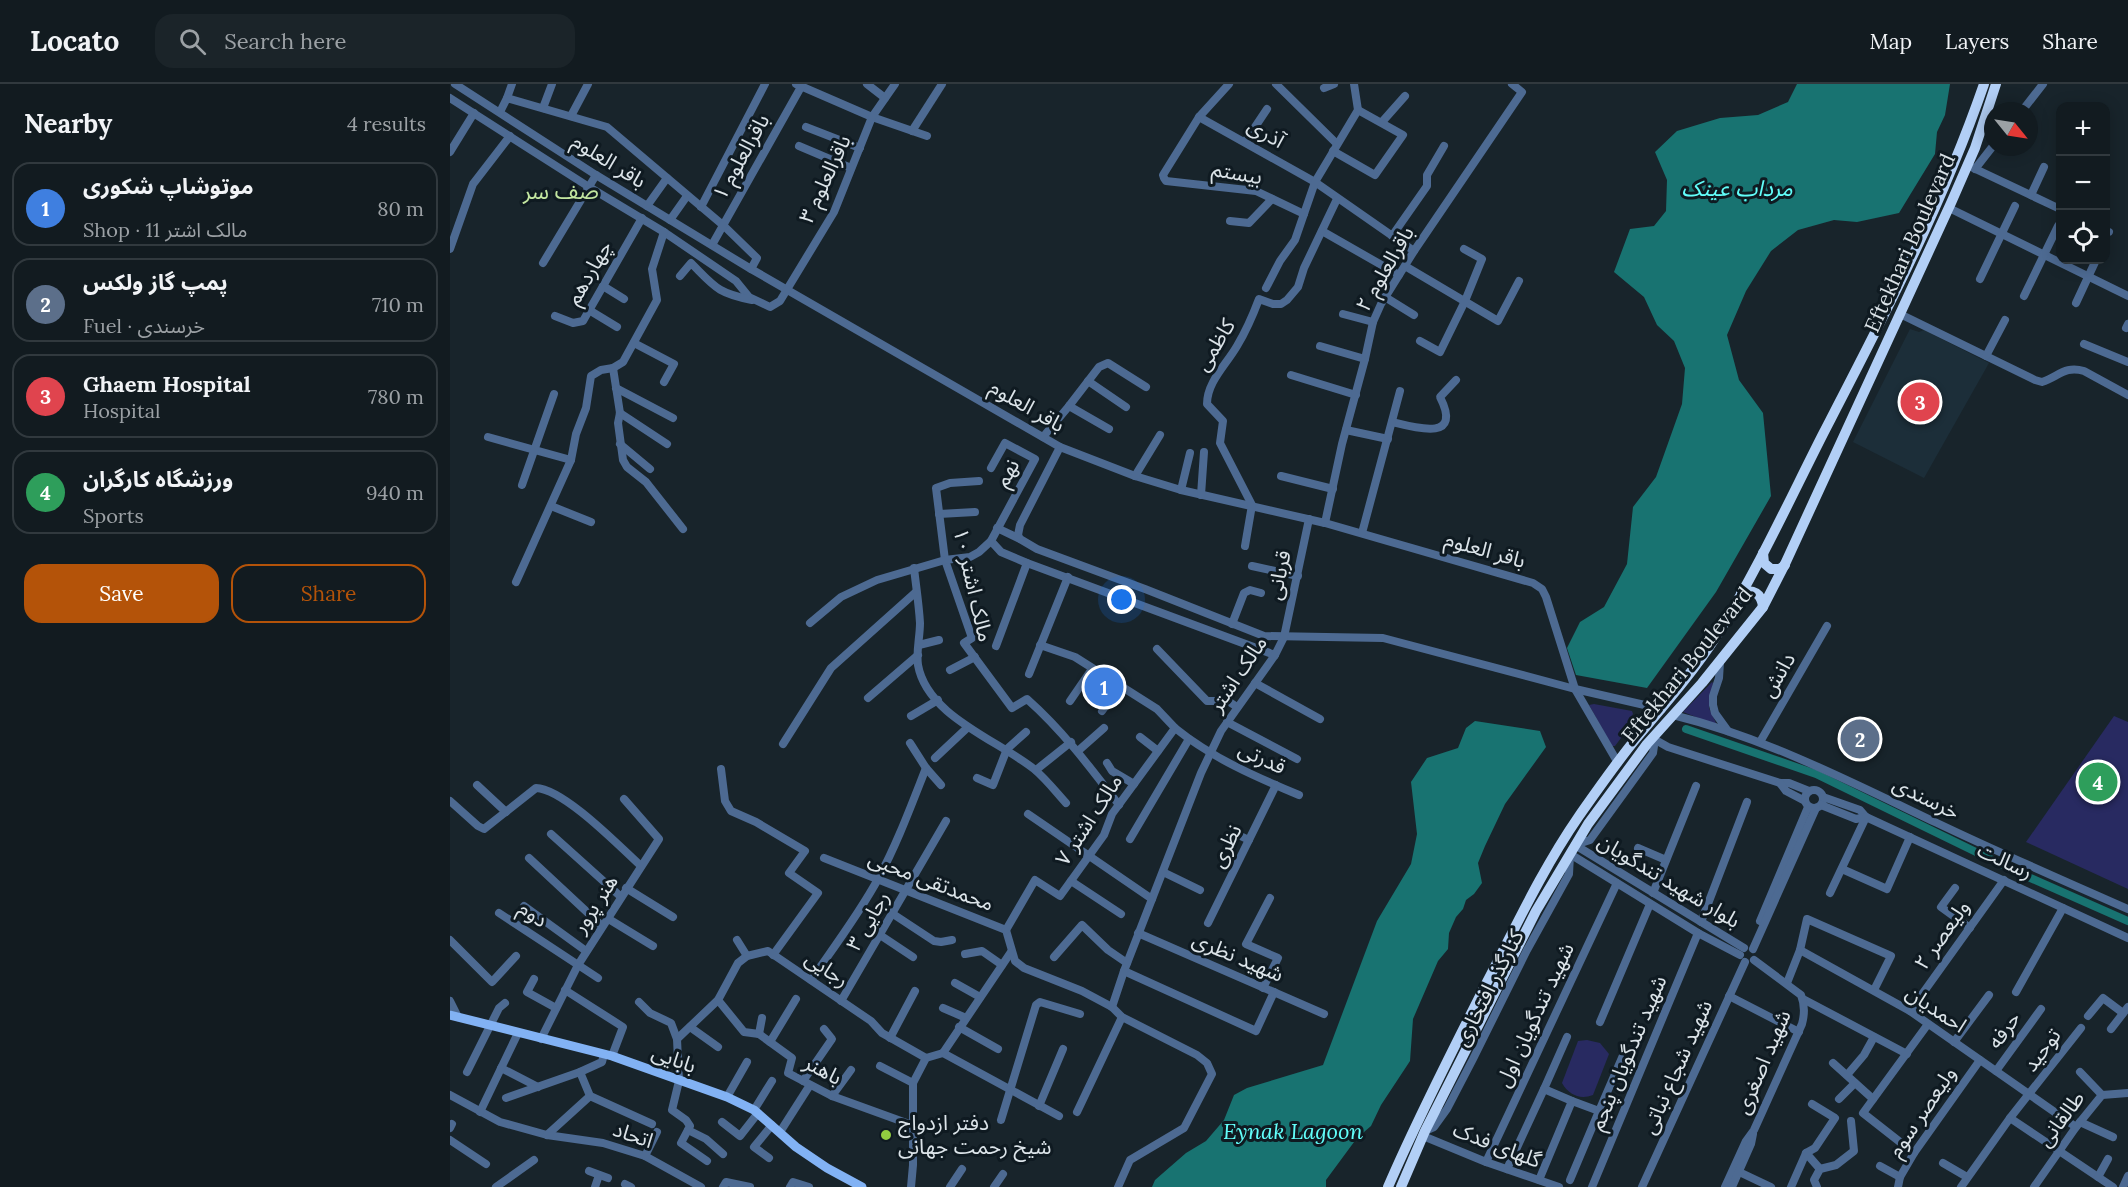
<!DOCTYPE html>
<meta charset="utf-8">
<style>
body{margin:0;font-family:Lora,"Noto Sans Arabic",serif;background:#1b2429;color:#f1f3f6}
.controls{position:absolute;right:18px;top:18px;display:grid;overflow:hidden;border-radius:12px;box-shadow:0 3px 15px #0003}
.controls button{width:54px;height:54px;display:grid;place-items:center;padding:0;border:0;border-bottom:2px solid #31393e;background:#121b20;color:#f1f3f6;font:30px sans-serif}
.compass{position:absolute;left:1534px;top:18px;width:54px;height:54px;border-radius:50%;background:#121b20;box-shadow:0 3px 15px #0003;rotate:120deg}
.you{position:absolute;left:672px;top:516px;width:21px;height:21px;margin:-15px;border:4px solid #fff;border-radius:50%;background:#1a73e8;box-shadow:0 0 0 9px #1a73e833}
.badge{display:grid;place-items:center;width:39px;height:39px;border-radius:50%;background:#b45309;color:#fff;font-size:20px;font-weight:700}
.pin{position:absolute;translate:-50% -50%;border:3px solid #fff;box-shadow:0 2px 6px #0006}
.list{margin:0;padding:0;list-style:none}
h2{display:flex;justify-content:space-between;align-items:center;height:78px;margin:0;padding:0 24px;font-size:26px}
h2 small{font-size:20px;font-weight:400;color:#9ca1a5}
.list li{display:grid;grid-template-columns:39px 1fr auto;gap:18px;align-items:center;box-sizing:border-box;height:84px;margin:0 12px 12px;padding:0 12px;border:2px solid #31393e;border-radius:18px}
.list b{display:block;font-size:22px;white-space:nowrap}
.list p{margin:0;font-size:20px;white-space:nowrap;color:#9ca1a5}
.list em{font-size:20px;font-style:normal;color:#9ca1a5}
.actions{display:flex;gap:12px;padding:18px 24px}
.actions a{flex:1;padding:14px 0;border:2px solid #b45309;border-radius:18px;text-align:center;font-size:21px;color:#b45309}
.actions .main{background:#b45309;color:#fff}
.icon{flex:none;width:33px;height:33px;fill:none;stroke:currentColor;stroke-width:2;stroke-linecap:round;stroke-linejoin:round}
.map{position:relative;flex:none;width:1678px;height:1103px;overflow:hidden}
header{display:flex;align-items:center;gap:36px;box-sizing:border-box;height:84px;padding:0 30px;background:#121b20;border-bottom:2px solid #31393e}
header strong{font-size:28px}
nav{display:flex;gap:33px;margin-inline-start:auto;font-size:21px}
.search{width:420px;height:54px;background:#1b2429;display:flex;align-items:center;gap:15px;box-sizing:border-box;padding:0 21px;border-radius:18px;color:#9ca1a5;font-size:22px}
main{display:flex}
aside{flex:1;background:#121b20}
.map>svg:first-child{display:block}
.built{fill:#1c2e39}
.green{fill:#282a61}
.water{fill:#187371}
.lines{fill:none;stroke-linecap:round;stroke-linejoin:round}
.canal{stroke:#187371;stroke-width:8}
.minor{stroke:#4d6a92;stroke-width:8}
.major{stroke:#82b2f4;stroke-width:9}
.highway{stroke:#b2cff6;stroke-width:10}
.poi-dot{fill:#91cd40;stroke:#0f1a21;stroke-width:2}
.labels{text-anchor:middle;stroke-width:6;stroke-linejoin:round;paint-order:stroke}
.street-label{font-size:21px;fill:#dce4e9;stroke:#0f1a21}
.poi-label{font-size:21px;fill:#dce4e9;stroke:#0f1a21;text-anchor:start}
.water-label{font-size:22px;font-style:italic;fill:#62fefa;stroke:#0f1a21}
.neighbourhood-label{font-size:22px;fill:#c3e6a0;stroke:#0f1a21}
</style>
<header>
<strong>Locato</strong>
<div class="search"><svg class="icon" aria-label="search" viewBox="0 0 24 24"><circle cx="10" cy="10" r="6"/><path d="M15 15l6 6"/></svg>Search here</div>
<nav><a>Map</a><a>Layers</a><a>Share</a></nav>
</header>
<main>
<aside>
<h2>Nearby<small>4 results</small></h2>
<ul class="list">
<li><span class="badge" style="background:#3f7fe0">1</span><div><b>موتوشاپ شکوری</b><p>Shop · مالک اشتر 11</p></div><em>80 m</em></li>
<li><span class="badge" style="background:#5c6f8a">2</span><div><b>پمپ گاز ولکس</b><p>Fuel · خرسندی</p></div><em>710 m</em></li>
<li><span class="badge" style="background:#e0444e">3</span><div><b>Ghaem Hospital</b><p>Hospital</p></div><em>780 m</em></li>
<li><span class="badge" style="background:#2e9e5b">4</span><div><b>ورزشگاه کارگران</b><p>Sports</p></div><em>940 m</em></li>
</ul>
<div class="actions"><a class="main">Save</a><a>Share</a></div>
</aside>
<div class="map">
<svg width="1678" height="1103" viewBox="0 0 1678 1103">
<rect width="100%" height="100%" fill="#18242b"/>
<path class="built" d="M1460 245 1469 248 1474 246 1539 279 1474 394 1403 358Z"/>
<g class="green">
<path d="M1262 598 1263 599 1259 624 1266 639 1264 640 1233 628Z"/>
<path d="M1144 620 1182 627 1183 630 1177 639 1180 642 1165 662H1162L1139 621Z"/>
<path d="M1664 632 1678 638V805L1576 758Z"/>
<path d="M1137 956 1150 959 1159 970 1143 1011C1130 1016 1119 1011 1112 999L1128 957Z"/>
</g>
<g class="water">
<path d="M1347 0H1500L1495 31 1487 48 1485 70 1449 129 1407 138 1384 136 1348 146 1321 167 1296 207 1277 251 1289 296 1313 329 1321 412 1266 508 1197 604 1126 591 1117 564 1130 538 1154 523 1177 480 1183 423 1206 393 1232 320 1235 284 1224 257 1207 241 1194 213 1164 188 1180 145 1204 142 1216 127 1217 96 1205 68 1227 47 1270 34 1308 31 1338 18Z"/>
<path d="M1025 637 1090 647 1096 663 1055 720 1035 762 1028 779 1032 799 1024 810 1016 816 1013 825 1006 833 999 849 998 865 988 877 963 935 960 977 931 1021 921 1042 907 1054 876 1096V1103H702L705 1096 736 1069 756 1057 774 1036 784 1011 797 1004 873 981 927 837 961 780 967 750 961 698 977 674 1008 664 1016 644Z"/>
</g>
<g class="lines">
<path class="canal" d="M1236 645 1366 690 1567 788 1678 837"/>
<g class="minor">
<path d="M5 0 146 91 301 185 610 363 685 392 731 406 875 439 1083 499 1092 505 1096 513 1125 605 1168 679"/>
<path d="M346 0 422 33 477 52"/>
<path d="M417 0 435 14"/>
<path d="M779 0 749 33 713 91 714 94 716 97 806 107 854 130"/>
<path d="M826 0 887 60"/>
<path d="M874 4 884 0"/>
<path d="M0 14 139 103 214 148 286 197 299 213 320 223 330 217 384 128 422 33 445 0"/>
<path d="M57 14 62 0"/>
<path d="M93 24 102 0"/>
<path d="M1572 27 1593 0"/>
<path d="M50 28 57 14 157 43 274 142 307 174 301 185"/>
<path d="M121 32 138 0"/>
<path d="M749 33 865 98 964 167"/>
<path d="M932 38 955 12"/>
<path d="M356 43 410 64"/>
<path d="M462 47 492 0"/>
<path d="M795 58 817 25"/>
<path d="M349 62 401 84"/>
<path d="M883 67 925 91 953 51 908 26"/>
<path d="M0 68 24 29"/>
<path d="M1517 81 1610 125"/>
<path d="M1525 85 1543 62"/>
<path d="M1581 111 1594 83"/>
<path d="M197 122 217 94"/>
<path d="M251 123 315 0"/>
<path d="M1499 124 1678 212"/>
<path d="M220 136 237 112"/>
<path d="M780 137 799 139 822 115"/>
<path d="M872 147 949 191"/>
<path d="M1656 147 1659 148"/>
<path d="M942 152 977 102V91L994 62"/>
<path d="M262 161 351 3"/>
<path d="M0 165 23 100 60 52"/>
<path d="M93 179 146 91"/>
<path d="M955 182 1048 237 1069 197"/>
<path d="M230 192 241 179C265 203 267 209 302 216"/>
<path d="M1530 195 1565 122"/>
<path d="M153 202 174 215"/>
<path d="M816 204 830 177 845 156 865 98 908 26 904 0"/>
<path d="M1574 212 1608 142"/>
<path d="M935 213 964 231"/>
<path d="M1626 219 1646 176"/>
<path d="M139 226 167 243"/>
<path d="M893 230 923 238"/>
<path d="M1450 230 1585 296 1592 298C1608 293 1615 281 1634 287L1678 311"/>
<path d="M105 232 123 239 133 237 192 134"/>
<path d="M1676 244 1678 240"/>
<path d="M970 257 990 268 1015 217 1032 175 1014 165"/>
<path d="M184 259 224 280 214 298"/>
<path d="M1634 260 1678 278"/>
<path d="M870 262 915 275"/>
<path d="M1536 272 1555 236"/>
<path d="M163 284 170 329 168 339 173 376 177 383 196 398 233 445"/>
<path d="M841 291 906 311"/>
<path d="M638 297 676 323"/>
<path d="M166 304 223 334"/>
<path d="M619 322 659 345"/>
<path d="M170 329 217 360"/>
<path d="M942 338C966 344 1013 358 990 313L1006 296"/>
<path d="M896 346 938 355"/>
<path d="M38 353 121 376"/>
<path d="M593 353 619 322 649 283 658 279 696 303"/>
<path d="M170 360 200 385"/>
<path d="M610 363 570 441 568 451 570 455 587 465 695 505 814 552 933 554 1125 605 1212 625"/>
<path d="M685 392 710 351"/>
<path d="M831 392 883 405"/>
<path d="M529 397 500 399 486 404 495 476 522 554 514 559 562 624 577 615C613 647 640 683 669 721"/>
<path d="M72 401 104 310"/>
<path d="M731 406 740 369"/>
<path d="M751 411 754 368"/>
<path d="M101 422 141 438"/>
<path d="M489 430 525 428"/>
<path d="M875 439 892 360 915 275 923 238 931 220 964 167 1072 8 1062 0"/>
<path d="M547 444 570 455"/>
<path d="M912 449 950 307"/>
<path d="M541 457 551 468 577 479 825 571"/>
<path d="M795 462 802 421 770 359 773 337 757 320C757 298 776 281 787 262 796 247 803 231 809 215L823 220H831L837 216 848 203 854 184 887 115"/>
<path d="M802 482 848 492"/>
<path d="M464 484C466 502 469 521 470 539 470 553 466 567 468 581 477 632 548 656 584 685 596 695 606 708 616 719"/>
<path d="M66 498 121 376 126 350 136 324 141 292 151 286 163 284 173 278 207 216 202 185 214 148"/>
<path d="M360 539 391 513 427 496 495 476 520 473 529 468 541 457 585 375 555 359 541 384"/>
<path d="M782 540 794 509 800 506 811 509"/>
<path d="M469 561 489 556"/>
<path d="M590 561 625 573 707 625 725 644"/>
<path d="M546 562 577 479"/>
<path d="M707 565 757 617H778L787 623"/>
<path d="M1270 578 1269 594 1263 612V621L1265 629 1278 647"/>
<path d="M500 586 525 573"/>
<path d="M579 590 618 493"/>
<path d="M805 599 870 635"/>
<path d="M418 614 468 571"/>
<path d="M620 617 642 585"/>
<path d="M652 627 670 602"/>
<path d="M1223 631C1316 654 1401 698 1487 739 1550 769 1614 797 1678 825"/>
<path d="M461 632 488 616"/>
<path d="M777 638 847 675"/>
<path d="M690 653 708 667"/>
<path d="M1202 654 1218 663 1330 699H1339L1359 707"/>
<path d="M1310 658 1377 542"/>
<path d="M460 659 476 684 491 701"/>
<path d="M333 660 381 584 466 508"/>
<path d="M628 667 654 644"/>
<path d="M485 674 517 644"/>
<path d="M657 679 662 687 684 700"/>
<path d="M271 685 275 717 281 727 306 738 355 767 339 789 368 809 323 871"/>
<path d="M586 686 621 658"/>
<path d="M527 694 543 701 557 665 576 648"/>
<path d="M1330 699 1336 707 1355 717"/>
<path d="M27 701 56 728"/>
<circle cx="1364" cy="715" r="9"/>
<path d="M1373 713 1410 726 1416 733 1678 854"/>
<path d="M0 717 28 742 34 745 86 704C114 705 169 762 191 782"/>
<path d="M1371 721 1406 735 1416 733"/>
<path d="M578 730 702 815"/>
<path d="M784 749 799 756"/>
<path d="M101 750 170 812"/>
<path d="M680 755 739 655"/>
<path d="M1125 761 1294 864"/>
<path d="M1125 761 1140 756 1203 669 1204 662 1202 654"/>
<path d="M1188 764 1216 776"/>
<path d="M1120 770 1248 849 1290 871"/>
<path d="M79 774 152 842"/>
<path d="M374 774 556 846 565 877 574 884 632 907 662 923 672 933 747 971 757 979 762 990 734 1044 680 1076 668 1103"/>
<path d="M1392 785 1437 805 1460 753"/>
<path d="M713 788 750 806"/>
<path d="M621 797 671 830"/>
<path d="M176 804 223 833"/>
<path d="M1505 804 1491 823 1520 844"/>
<path d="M1203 809 1246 702"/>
<path d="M1380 809 1416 733"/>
<path d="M74 822 136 867"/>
<path d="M49 829 148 894"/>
<path d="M443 830 484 857 491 858 502 856"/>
<path d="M157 834 203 862"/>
<path d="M1310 837 1358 723"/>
<path d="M1251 838 1297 718"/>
<path d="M758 839 826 701"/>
<path d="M556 846 585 796 610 812 654 751 662 730 725 644C762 674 806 693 849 711"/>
<path d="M688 849 874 930"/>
<path d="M430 851 463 873"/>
<path d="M0 856 42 898 66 872"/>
<path d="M287 856 297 872"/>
<path d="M1303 865 1366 724"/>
<path d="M1350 866 1357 835 1441 872 1424 906"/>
<path d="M515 870 532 867 552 881"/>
<path d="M604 873 632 841 658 866 677 879"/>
<path d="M674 887 806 947 824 908"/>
<path d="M84 895 77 908 106 924"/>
<path d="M361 896C384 863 409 830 428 795 447 760 461 722 476 684"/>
<path d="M505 899 530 913"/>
<path d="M1337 899 1350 866 1460 927 1626 1043"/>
<path d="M813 904 828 874 796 860 820 814"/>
<path d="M115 906 173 943 162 972"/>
<path d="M1566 908 1613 824"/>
<path d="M1279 912 1349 948"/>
<path d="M1353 915 1457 970"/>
<path d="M268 916 294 948 309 950 342 974 338 989 382 1012 462 1041"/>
<path d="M0 917 8 933"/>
<path d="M391 917 496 737"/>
<path d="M189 918 200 929 221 939 227 955"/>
<path d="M662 923 674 887 751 689 771 647 825 571 834 553 859 435"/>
<path d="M493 924 516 934"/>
<path d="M1460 927 1554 796"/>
<path d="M1638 932 1653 914 1673 929"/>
<path d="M1150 938 1200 820"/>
<path d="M240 943 268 963"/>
<path d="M509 943 548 965"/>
<path d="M1661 945 1678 923"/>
<path d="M309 950 312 934"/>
<path d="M440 954 465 907"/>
<path d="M91 955 128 881 209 755 174 715"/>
<path d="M320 958 346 915"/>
<path d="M1504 958 1539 911"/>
<path d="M493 969 609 1032"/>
<path d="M1383 979 1423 1015"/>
<path d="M430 982 463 999"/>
<path d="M51 984 88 1003"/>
<path d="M1546 987 1591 925"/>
<path d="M17 988 49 924 55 919"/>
<path d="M130 988 140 1012 202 1040"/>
<path d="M1630 988 1652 1011"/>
<path d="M1397 991 1414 971 1424 953"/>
<path d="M353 997 382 955 374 945"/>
<path d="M0 1011 50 1038 97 1051 153 1059 195 1072 251 1103"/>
<path d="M382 1012 401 986"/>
<path d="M277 1013 297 978"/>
<path d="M56 1014 130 988 152 978 154 970"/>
<path d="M1389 1015 1405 999"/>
<path d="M589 1022 613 965"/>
<path d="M304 1026 322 997"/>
<path d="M1149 1027 1174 969"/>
<path d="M30 1028 68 949"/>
<path d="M627 1028 672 933"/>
<path d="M1560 1034 1663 1103"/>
<path d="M551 1036 586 921 590 918 630 930"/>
<path d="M272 1038 290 1052 308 1029"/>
<path d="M1630 1038 1663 1053"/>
<path d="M0 1044 2 1040"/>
<path d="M238 1046 256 1055 273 1070"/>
<path d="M975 1047 984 1043 997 1025 1023 975 1077 866 1119 790 1120 771"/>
<path d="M330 1048 360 1001"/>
<path d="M97 1051 140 1012"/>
<path d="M973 1052 1036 1078 1109 1103"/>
<path d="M0 1056 36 1080"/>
<path d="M1356 1069 1370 1085"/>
<path d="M1464 1069 1413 1029 1478 940"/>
<path d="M195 1072 207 1048"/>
<path d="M319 1074 304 1063 322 1041"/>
<path d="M257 1077 231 1059 240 1042 236 1036 222 1026 229 997 227 955 268 916 288 879 297 872 318 867 421 937 432 949 476 974"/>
<path d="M1036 1078 1167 799"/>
<path d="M1493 1079 1517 1093"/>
<path d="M1430 1082 1450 1093"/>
<path d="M1057 1085 1094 1005"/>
<path d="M1285 1086 1321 1103"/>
<path d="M139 1087 158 1094"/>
<path d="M1648 1093 1658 1075"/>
<path d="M1089 1096 1122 1017 1094 1005 1117 953"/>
<path d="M1120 1096 1149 1027 1122 1017"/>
<path d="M175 1100 181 1103"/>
<path d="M46 1103 84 1076"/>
<path d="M145 1103 149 1091"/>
<path d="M273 1103 276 1098 300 1103"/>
<path d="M340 1103 343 1098 359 1103"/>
<path d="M461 1103 463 1081V999L476 974 493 969 561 868"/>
<path d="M500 1103 512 1085"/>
<path d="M544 1103 553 1090"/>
<path d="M1142 1103 1248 849"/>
<path d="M1192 1103 1295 878"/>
<path d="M1275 1103 1296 1057 1304 1046 1352 940C1355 929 1355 921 1351 911L1304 876"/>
<path d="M1282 1103 1301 1060 1303 1050"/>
<path d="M1341 1103 1356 1069 1365 1064 1385 1034 1362 1020"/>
<path d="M1367 1103 1364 1096 1370 1085 1386 1081 1404 1067 1401 1037"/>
<path d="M1448 1103 1450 1093 1464 1069 1530 976"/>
<path d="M1511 1103 1560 1034 1631 944"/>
<path d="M1584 1103 1626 1043 1652 1011 1678 1009"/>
<path d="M1673 1103 1678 1092"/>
</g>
<path class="major" d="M0 931 162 972 277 1013 304 1026 346 1063 377 1084 412 1103"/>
<g class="highway">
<path d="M1313 469 1314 479 1321 485H1330L1335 481"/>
<path d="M1291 509C1303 504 1312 510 1313 523"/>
<path d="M938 1103C968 1033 1003 966 1037 898 1066 842 1093 784 1129 732 1148 705 1168 676 1189 651 1216 619 1244 587 1267 551 1307 487 1339 417 1373 350 1432 236 1492 122 1534 0"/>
<path d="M951 1103 975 1047 1086 827 1138 740 1197 660 1252 599 1313 523 1335 480 1501 119 1525 64 1546 0"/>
</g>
</g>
<circle class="poi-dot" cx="436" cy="1051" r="6"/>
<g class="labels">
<g class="street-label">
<text transform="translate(816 49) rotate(30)" y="7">آذری</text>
<text transform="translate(291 73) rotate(-61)" y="7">باقرالعلوم ۱</text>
<text transform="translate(159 77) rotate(32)" y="7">باقر العلوم</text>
<text transform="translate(787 89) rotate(10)" y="7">بیستم</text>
<text transform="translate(375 95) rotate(-65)" y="7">باقرالعلوم ۳</text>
<text transform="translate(1460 159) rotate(-66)" y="7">Eftekhari Boulevard</text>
<text transform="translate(935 185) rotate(-60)" y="7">باقرالعلوم ۲</text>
<text transform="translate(139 189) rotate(-60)" y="7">چهاردهم</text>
<text transform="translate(765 261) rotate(-58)" y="7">کاظمی</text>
<text transform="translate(577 322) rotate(30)" y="7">باقر العلوم</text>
<text transform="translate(557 389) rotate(-61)" y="7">نهم</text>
<text transform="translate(1035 466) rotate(16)" y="7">باقر العلوم</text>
<text transform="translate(829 491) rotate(-78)" y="7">قربانی</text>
<text transform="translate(523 501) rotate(77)" y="7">مالک اشتر ۱۰</text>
<text transform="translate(1237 581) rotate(-51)" y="7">Eftekhari Boulevard</text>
<text transform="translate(788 590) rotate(-56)" y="7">مالک اشتر</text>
<text transform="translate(1328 591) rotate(-60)" y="7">دانش</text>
<text transform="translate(812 674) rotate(25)" y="7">قدرتی</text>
<text transform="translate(1476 714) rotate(26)" y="7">خرسندی</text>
<text transform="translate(639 736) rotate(-57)" y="7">مالک اشتر ۷</text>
<text transform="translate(776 762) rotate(-64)" y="7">نظری</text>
<text transform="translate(1555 777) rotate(25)" y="7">رسالت</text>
<text transform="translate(481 797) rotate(21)" y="7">محمدتقی محبی</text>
<text transform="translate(1219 797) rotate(31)" y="7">بلوار شهید تندگویان</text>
<text transform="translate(145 820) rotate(-57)" y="7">هنر پرور</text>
<text transform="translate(83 830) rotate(34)" y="7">دوم</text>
<text transform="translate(418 837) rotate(-60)" y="7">رجایی ۳</text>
<text transform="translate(1492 851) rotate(-55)" y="7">ولیعصر ۲</text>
<text transform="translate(788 873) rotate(23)" y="7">شهید نظری</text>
<text transform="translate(377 885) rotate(34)" y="7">رجایی</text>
<text transform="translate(1039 904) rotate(-63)" y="7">کنارگذر افتخاری</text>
<text transform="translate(1486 925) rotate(34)" y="7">احمدیان</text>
<text transform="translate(1085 931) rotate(-65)" y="7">شهید تندگویان اول</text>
<text transform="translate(1554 946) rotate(-54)" y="7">حرفه</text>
<text transform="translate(1592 966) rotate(-53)" y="7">توحید</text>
<text transform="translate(1178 969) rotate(-67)" y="7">شهید تندگویان پنجم</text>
<text transform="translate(224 975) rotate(20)" y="7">بابایی</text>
<text transform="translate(1313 978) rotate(-67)" y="7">شهید اصغری</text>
<text transform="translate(1227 983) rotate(-66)" y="7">شهید شجاع نباتی</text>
<text transform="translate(373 986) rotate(28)" y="7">باهنر</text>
<text transform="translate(1472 1028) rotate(-56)" y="7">ولیعصر سوم</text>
<text transform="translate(1611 1035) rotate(-53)" y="7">طالقانی</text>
<text transform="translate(183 1051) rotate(19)" y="7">اتحاد</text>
<text transform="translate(1047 1061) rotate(21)" y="7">گلهای فدک</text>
</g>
<g class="poi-label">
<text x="448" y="1046">دفتر ازدواج<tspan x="448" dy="24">شیخ رحمت جهانی</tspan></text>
</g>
<g class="water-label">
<text x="1287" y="112">مرداب عینک</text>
<text x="843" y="1055">Eynak Lagoon</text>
</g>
<g class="neighbourhood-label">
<text x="111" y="115">صف سر</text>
</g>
</g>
</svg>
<div class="controls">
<button>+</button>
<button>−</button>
<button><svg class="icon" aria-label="locate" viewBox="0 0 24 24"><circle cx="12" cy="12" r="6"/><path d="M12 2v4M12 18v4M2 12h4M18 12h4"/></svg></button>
</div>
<svg class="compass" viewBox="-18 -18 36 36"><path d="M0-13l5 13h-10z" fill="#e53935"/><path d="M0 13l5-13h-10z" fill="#9ca1a5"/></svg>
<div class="you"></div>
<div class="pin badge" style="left:654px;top:603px;background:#3f7fe0">1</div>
<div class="pin badge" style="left:1410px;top:655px;background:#5c6f8a">2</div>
<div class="pin badge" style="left:1470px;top:318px;background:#e0444e">3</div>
<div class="pin badge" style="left:1648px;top:698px;background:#2e9e5b">4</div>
</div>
</main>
